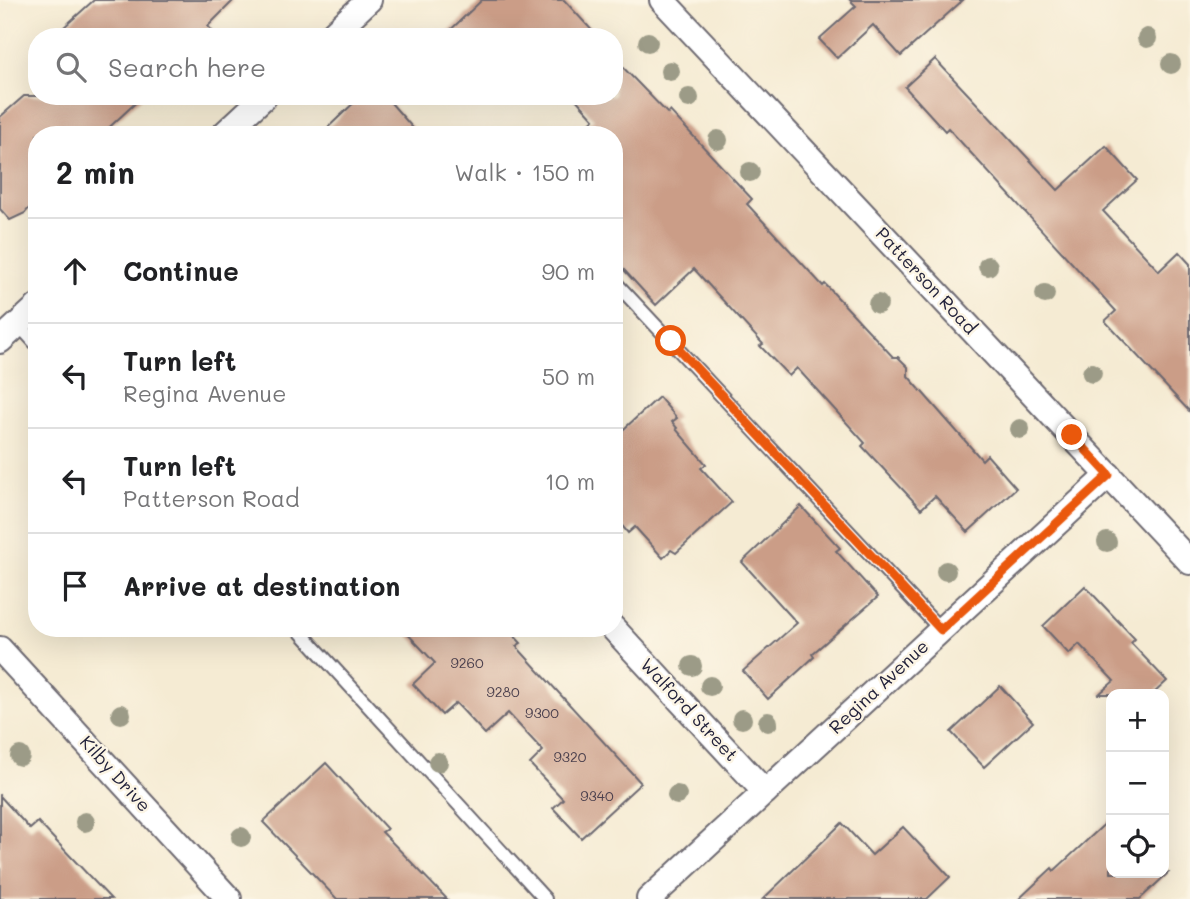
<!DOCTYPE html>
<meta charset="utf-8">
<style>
body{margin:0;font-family:Mali,sans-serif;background:#f6f6f6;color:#202124}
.controls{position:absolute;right:21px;bottom:21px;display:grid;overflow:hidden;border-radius:14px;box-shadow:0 7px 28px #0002}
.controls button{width:63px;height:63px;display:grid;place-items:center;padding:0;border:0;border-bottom:2px solid #e0e0e0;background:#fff;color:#202124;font:35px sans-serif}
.stop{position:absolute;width:21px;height:21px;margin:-16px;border:5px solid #ea580c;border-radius:50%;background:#fff}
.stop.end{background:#ea580c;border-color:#fff;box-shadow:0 2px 7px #0008}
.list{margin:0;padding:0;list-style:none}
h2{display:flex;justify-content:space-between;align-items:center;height:91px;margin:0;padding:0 28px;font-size:30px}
h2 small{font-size:23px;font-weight:400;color:#757577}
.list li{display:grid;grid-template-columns:46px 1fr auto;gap:21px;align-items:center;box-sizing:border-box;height:105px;padding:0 28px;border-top:2px solid #e0e0e0}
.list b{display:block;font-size:26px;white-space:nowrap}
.list p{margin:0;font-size:23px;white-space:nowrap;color:#757577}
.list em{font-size:23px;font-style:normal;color:#757577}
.icon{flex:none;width:38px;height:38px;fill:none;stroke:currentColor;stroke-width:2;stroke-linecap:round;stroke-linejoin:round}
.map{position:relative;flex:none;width:1190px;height:899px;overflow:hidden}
.search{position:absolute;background:#fff;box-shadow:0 7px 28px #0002;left:28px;top:28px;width:595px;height:77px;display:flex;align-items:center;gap:18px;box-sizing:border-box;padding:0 24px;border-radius:28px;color:#757577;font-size:26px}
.panel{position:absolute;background:#fff;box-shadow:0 7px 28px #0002;left:28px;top:126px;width:595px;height:511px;border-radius:28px}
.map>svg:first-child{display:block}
.building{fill:#cb9d87}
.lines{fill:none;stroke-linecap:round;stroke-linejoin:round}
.service-casing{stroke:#6c6870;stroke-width:16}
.minor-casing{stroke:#6c6870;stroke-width:28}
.service{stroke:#fff;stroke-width:12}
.minor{stroke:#fff;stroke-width:24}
.tree{fill:#9c9b87}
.route{stroke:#ea580c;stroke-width:9}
.labels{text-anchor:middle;stroke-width:5;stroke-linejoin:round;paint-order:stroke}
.number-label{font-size:14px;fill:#4c414e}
.street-label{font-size:18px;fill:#22223b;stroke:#fcf5e5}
</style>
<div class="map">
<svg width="1190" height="899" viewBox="0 0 1190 899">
<rect width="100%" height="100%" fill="#fcf5e5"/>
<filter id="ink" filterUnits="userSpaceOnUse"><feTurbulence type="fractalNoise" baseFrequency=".0143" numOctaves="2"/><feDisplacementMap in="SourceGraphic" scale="14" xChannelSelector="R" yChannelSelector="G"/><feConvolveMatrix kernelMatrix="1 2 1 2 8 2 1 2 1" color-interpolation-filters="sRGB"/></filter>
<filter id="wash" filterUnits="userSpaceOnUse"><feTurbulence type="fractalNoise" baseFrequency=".00686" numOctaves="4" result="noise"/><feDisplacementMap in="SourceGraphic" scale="28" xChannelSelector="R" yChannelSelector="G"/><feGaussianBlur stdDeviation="1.57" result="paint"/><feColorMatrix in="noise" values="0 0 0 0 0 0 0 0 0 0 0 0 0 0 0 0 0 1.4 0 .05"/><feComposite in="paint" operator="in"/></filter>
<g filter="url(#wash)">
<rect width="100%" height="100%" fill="#f5ebd3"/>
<g id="blocks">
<g class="building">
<path d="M94 0H234L208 26 217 37H53Z"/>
<path d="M482 0H564L598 37H443Z"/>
<path d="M850 0H963L901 56 873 25 837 58 819 39 856 6Z"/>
<path d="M614 58 668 114 670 111 752 199 747 204 823 286 825 284 893 357H898L908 367V376L982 460 987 455 1016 488 968 532 935 496 921 509 862 446 865 443 797 368 789 376 760 346 763 344 694 269 656 305 614 259V135H576L594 119 573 96H614Z"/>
<path d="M935 59 1058 190 1106 146 1137 180 1103 211 1159 271 1179 252 1190 264V412L1105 321 1116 311 948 128 945 131 905 87Z"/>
<path d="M24 96H143L101 135H37V199L25 213 10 220 0 209V117Z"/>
<path d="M361 96H385L419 135H320Z"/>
<path d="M659 397 677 418 672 422 677 428 676 429 706 464 701 468 732 502 676 553 671 550 663 558 635 527 628 533 614 516V438Z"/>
<path d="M801 506 840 548 836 551 878 597 812 654 814 657 768 699 743 671 797 623 742 562Z"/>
<path d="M1085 586 1135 639 1131 643 1167 681 1153 694H1099L1114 681 1079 644 1069 654 1043 626Z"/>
<path d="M402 628H507L521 643 516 646 641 783 581 838 553 808 563 799 530 764 543 751 508 713 485 734 456 703 442 715 413 684 435 663Z"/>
<path d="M1000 686 1033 722 984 767 951 732Z"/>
<path d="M326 763 387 829 382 832 447 899H337L263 822Z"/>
<path d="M0 796 30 829 38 822 111 899H0Z"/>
<path d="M1111 818V873H1168L1140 899H1019L1052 868 1054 871Z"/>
<path d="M842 823 872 855 903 827 950 877 927 899H763Z"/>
</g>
</g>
</g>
<g filter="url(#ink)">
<use href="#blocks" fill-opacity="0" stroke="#6c6870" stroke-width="2"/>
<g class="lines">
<defs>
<g id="service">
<path d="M614 281 941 630"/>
<path d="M18 324 37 345"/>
<path d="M297 628 545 899"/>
</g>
<g id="minor">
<path d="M662 0 1190 562"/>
<path d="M329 37 369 0"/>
<path d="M223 135 265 96"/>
<path d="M0 341 37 307"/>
<path d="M613 628 765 792"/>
<path d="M0 649 229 899"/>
<path d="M649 899 1109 475"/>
</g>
</defs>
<use href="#service" class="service-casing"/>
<use href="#minor" class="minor-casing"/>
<use href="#service" class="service"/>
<use href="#minor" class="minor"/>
</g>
<g class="tree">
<circle cx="1147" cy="38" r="10"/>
<circle cx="648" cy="42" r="10"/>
<circle cx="1171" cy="64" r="10"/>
<circle cx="670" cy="71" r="10"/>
<circle cx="689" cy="98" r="10"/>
<circle cx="718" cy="140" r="10"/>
<circle cx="750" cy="172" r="10"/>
<circle cx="988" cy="266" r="10"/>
<circle cx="1045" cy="294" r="10"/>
<circle cx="878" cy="304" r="10"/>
<circle cx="1092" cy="373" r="10"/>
<circle cx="1020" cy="429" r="10"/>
<circle cx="1107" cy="542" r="10"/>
<circle cx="946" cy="571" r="10"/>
<circle cx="692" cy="666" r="10"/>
<circle cx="710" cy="686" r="10"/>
<circle cx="121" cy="714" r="10"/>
<circle cx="742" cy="719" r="10"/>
<circle cx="768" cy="722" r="10"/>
<circle cx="20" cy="756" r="10"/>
<circle cx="438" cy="762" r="10"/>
<circle cx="677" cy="795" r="10"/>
<circle cx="85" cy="822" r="10"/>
<circle cx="241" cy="837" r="10"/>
</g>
</g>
<g class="lines" filter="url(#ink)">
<path class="route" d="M671 341 941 630 1109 475 1072 435"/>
</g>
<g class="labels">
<g class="number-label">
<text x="467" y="668">9260</text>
<text x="503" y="697">9280</text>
<text x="542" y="718">9300</text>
<text x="570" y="762">9320</text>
<text x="597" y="801">9340</text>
</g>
<g class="street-label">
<text transform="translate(926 281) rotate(47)" y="6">Patterson Road</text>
<text transform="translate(879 687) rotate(-43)" y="6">Regina Avenue</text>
<text transform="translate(689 710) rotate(47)" y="6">Walford Street</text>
<text transform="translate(115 774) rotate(48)" y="6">Kilby Drive</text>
</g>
</g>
</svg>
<div class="controls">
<button>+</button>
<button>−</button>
<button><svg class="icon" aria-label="locate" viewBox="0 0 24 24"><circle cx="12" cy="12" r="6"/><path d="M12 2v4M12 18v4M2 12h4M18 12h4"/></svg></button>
</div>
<div class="stop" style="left:671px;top:341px"></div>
<div class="stop end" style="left:1072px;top:435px"></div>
<div class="search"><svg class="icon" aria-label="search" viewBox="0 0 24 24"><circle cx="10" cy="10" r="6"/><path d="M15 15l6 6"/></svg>Search here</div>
<section class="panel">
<h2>2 min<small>Walk · 150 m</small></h2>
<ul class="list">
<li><svg class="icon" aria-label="ahead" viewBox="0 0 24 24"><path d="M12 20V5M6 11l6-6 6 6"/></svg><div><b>Continue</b></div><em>90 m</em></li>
<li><svg class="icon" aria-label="left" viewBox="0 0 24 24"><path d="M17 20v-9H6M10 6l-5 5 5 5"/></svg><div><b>Turn left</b><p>Regina Avenue</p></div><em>50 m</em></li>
<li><svg class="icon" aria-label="left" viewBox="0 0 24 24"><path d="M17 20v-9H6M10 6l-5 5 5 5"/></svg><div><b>Turn left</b><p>Patterson Road</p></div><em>10 m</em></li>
<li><svg class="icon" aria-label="arrive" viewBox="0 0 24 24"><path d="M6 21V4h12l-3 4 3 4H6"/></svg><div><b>Arrive at destination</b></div></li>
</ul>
</section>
</div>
